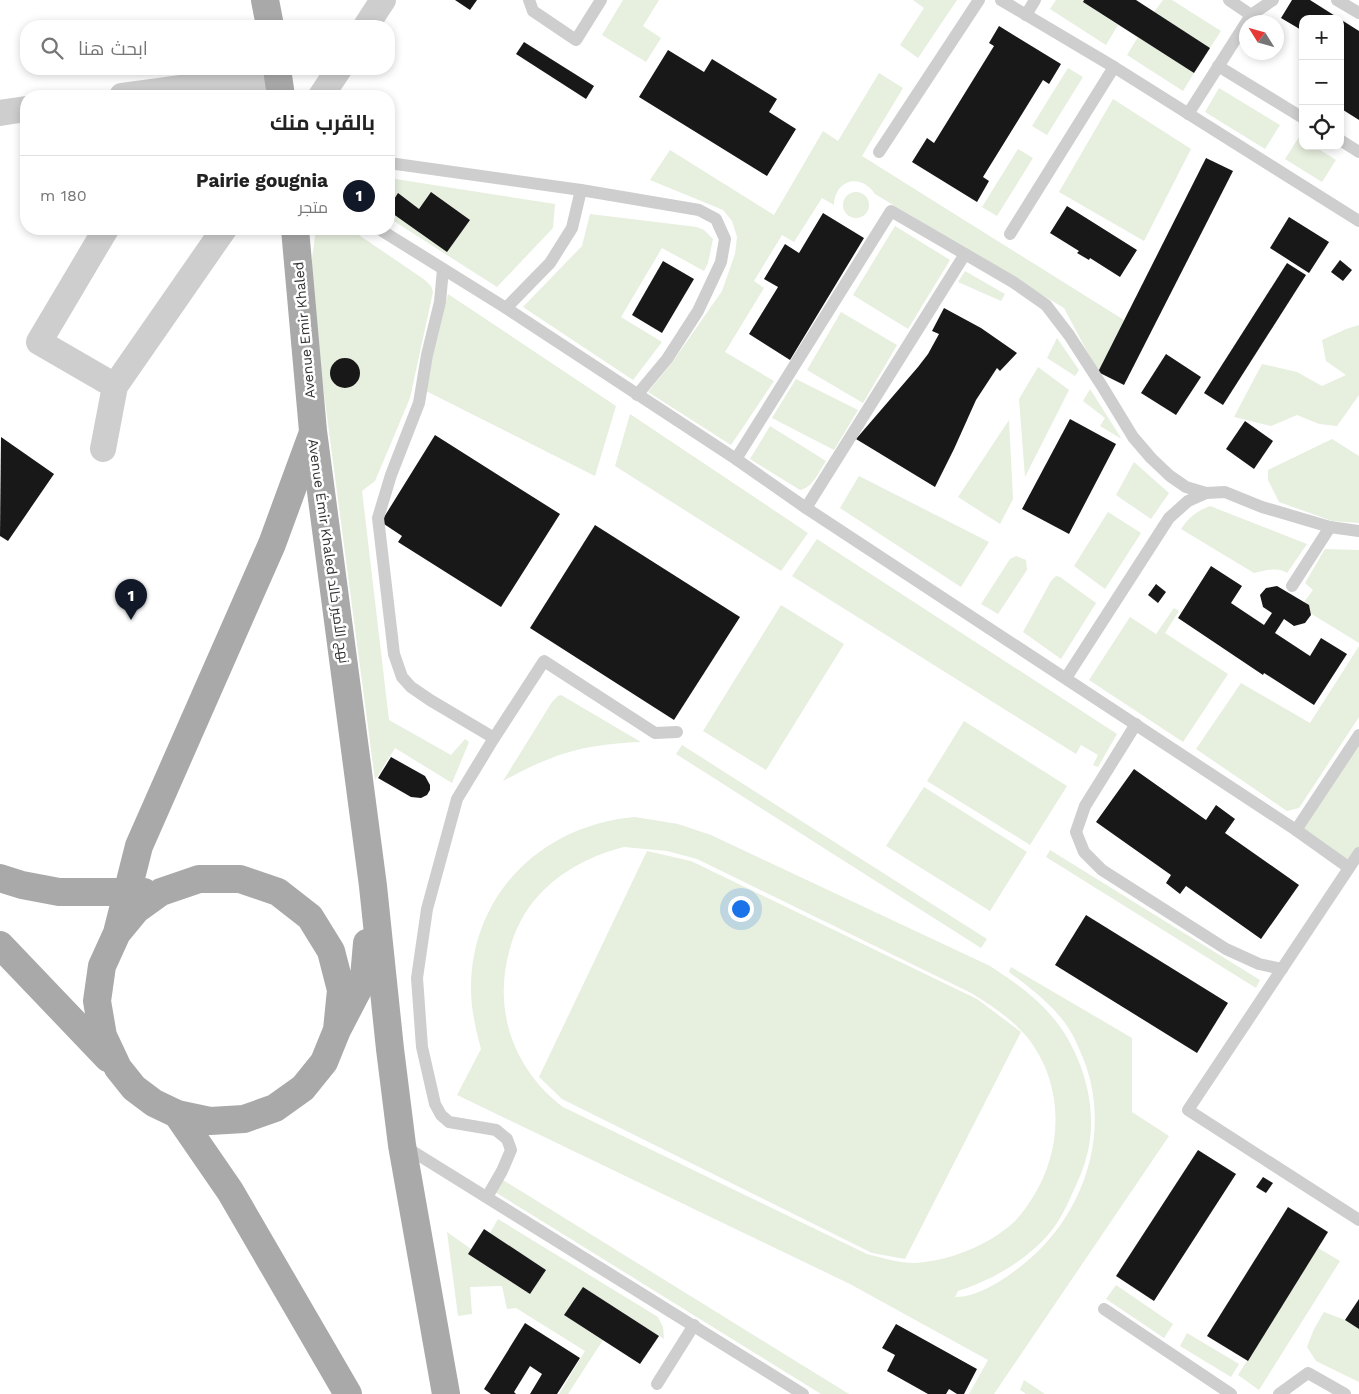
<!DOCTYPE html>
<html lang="ar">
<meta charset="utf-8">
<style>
body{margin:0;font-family:"Work Sans",Cairo,sans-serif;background:#f6f6f6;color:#222;direction:rtl}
.controls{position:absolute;right:15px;top:15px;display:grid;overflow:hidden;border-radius:10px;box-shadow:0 2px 8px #0003}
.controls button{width:45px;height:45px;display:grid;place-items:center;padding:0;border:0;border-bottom:1px solid #e0e0e0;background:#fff;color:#222;font:25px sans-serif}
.compass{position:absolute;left:1239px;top:15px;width:45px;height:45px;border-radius:50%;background:#fff;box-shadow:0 2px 8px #0003;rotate:307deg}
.you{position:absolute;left:740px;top:908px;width:18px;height:18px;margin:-12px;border:4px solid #fff;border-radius:50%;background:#1a73e8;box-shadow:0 0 0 8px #1a73e833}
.badge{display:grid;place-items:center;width:32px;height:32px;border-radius:50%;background:#111827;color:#fff;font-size:16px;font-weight:700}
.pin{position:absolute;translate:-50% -41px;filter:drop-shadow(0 1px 2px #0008)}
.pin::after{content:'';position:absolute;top:26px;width:18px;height:15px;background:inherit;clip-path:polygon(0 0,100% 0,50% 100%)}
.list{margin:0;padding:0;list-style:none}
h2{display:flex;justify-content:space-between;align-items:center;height:65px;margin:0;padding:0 20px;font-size:21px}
h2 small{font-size:16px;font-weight:400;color:#767676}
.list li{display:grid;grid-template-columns:32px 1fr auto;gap:15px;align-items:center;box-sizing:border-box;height:80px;padding:0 20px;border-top:1px solid #e0e0e0}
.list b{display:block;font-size:19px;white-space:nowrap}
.list p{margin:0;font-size:16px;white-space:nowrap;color:#767676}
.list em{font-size:16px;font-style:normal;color:#767676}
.icon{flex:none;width:28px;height:28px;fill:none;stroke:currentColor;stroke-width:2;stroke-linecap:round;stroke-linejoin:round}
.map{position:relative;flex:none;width:1359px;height:1394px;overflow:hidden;direction:ltr}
.search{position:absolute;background:#fff;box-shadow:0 2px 8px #0003;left:20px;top:20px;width:375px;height:55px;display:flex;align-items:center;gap:12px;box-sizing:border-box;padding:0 18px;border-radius:20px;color:#767676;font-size:19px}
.panel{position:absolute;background:#fff;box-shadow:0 2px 8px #0003;left:20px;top:90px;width:375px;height:145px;border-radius:20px;direction:rtl}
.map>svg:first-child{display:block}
.green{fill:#e7efdf;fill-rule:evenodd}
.building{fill:#181818}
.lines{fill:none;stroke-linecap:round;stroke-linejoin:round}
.lane{stroke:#cecece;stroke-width:12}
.street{stroke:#cecece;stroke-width:26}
.primary{stroke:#a9a9a9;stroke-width:28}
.labels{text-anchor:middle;stroke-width:5;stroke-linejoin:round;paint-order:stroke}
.street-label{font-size:14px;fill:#313131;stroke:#fff}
</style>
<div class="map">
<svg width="1359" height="1394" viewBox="0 0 1359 1394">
<rect width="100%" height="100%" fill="#fff"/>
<g class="green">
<path d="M623 0H659L643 26 661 38 646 62 602 35Z"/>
<path d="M913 0H957L918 58 900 45 924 8Z"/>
<path d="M1056 0H1084L1083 2 1118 25 1106 45 1050 9Z"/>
<path d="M1163 0H1172L1221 31 1210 48 1154 12Z"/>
<path d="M1138 37 1194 73 1183 91 1127 55Z"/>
<path d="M1068 68 1083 77 1047 135 1032 126Z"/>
<path d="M879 73 903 88 862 156 1124 320 1098 372 1064 308 875 194C861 173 835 179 834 205L822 198 794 242 782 235 754 281 764 288 725 352 774 381 731 445 648 392 671 364 722 291 735 254 737 237 732 221 723 210 650 180 670 150 774 215 823 131 838 141Z"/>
<path d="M1219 88 1280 125 1265 149 1205 112Z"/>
<path d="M1113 99 1191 149 1144 241 1059 192Z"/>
<path d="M1299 137 1303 139V146H1314L1336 160 1322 182 1285 159Z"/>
<path d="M1018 149 1033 158 997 216 982 207Z"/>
<path d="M389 178 555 204 553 228 497 287 389 218Z"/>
<circle cx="856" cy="205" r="13"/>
<path d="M590 214 697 227 704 230 713 239 708 263 704 271 662 248 621 317 662 342 633 380 523 307 582 246Z"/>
<path d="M895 226 950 260 908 329 853 295Z"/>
<path d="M316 229H350L425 280 431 286 433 292 410 398 375 481 362 491 389 720 451 755 465 739 469 742 452 783 395 748 375 780 309 280Z"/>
<path d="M965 271 1005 294 1001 301 958 282Z"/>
<path d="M448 294 616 406 595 476 424 390Z"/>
<path d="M841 312 897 345 863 403 807 370Z"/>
<path d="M1359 325V395L1337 426 1319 424 1297 415 1271 426 1234 417 1262 364 1297 372 1322 386 1346 375 1326 361 1322 340 1346 329Z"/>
<path d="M1057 338 1079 370 1075 376 1047 358Z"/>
<path d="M1038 367 1069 390 1025 477 1019 399Z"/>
<path d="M796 379 858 410 834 450 772 418Z"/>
<path d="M1090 389 1121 438H1120L1100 426 1105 418 1083 401Z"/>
<path d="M630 414 808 533 781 571 615 466Z"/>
<path d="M1009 420 1013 499 1000 524 958 497Z"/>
<path d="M770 426 826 461C819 471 813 488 800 490L750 459Z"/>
<path d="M1332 439 1359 456V523L1332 521 1279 502 1268 480V470Z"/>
<path d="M1134 462 1169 493 1151 519 1116 495Z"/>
<path d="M859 476 989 542 961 587 840 508Z"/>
<path d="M1210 506 1307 544 1287 573C1278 566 1264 571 1254 573L1181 529C1189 517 1197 511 1210 506Z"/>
<path d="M1108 512 1141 533 1105 589 1074 566Z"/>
<path d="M817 539 1117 734 1098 767 1093 765 1098 755 1081 745 1076 754 792 576Z"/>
<path d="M1325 549 1359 550V643L1310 613 1304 602 1313 590 1305 583Z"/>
<path d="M1016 556 1026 560 1027 570 998 614 981 604 1010 559Z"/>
<path d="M1056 576 1060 577 1096 603 1061 659 1023 632 1051 581Z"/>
<path d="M781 605 844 644 766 770 703 731Z"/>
<path d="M1174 608 1179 611 1165 633 1228 674 1183 742 1089 680 1130 617 1156 634Z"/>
<path d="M1359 646V717L1299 808 1287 811 1196 749 1241 683 1310 723Z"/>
<path d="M561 695 641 742C609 743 578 747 549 759 533 765 518 773 503 781L552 702 558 696Z"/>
<path d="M964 721 1067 786 1030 845 927 781Z"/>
<path d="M1359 735V853L1348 867 1296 830Z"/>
<path d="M682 745 987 939 981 948 676 754Z"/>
<path d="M924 787 1027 852 990 911 886 846Z"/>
<path d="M635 817 678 824 711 835 990 966C1018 984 1045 1004 1063 1031 1086 1067 1098 1113 1087 1155 1084 1168 1078 1181 1072 1194 1066 1208 1058 1224 1047 1236 1025 1261 990 1281 958 1291L955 1297C980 1297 1008 1277 1026 1262 1083 1215 1111 1135 1085 1063 1080 1051 1075 1037 1067 1026 1051 1003 1030 988 1009 972L1011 967 1132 1038V1112L1169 1136 994 1394H969L988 1360 850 1284 457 1095 481 1049C476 1030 471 1010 471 989 471 894 542 825 635 817ZM624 847 667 851 697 859 971 993C991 1005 1012 1019 1027 1037 1064 1083 1064 1148 1033 1197 1028 1205 1022 1214 1015 1221 990 1245 949 1261 915 1263 899 1263 882 1258 867 1254L563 1107C514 1070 493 1011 509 952 514 931 524 911 539 895 561 871 592 855 624 847Z"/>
<path d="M1050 850 1260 980 1256 988 1046 857Z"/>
<path d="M647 851 691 861 977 999 1021 1032 905 1259 872 1253 562 1099 539 1077Z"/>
<path d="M503 1180 849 1394H821L495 1192Z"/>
<path d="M498 1219 658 1317 663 1327 664 1339 583 1287 564 1315 603 1340 568 1394H559L585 1351 516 1308 507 1309 502 1286 470 1287 472 1314 458 1316 447 1232 471 1249 468 1254 530 1294 546 1270 490 1233Z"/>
<path d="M1318 1248 1340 1261 1259 1390 1238 1375Z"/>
<path d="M1116 1285 1173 1324 1164 1338 1106 1299Z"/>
<path d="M1324 1312 1345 1320 1359 1329V1382L1316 1361 1307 1347 1314 1329Z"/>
<path d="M1187 1333 1239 1364 1231 1377 1180 1346Z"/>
<path d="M1024 1380 1045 1394H1026L1020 1390Z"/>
</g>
<g class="building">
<path d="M455 0H477L470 10Z"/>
<path d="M1084 0H1136L1210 48 1194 73 1083 2Z"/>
<path d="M1292 0H1310L1340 19H1303V31L1281 18Z"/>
<path d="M1340 19 1359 31V120L1340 108Z"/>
<path d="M999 26 1061 64 1049 84 1043 80 983 177 989 181 977 202 912 162 927 138 934 143 994 46 989 43Z"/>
<path d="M524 42 594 86 586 99 516 54Z"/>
<path d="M668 50 704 72 712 59 777 99 769 112 796 129 767 176 639 97Z"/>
<path d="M1206 158 1233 171 1124 385 1098 372Z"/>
<path d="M431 192 470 220 447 252 389 211V207L398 193 419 209Z"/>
<path d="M1067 206 1137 250 1120 277 1090 258 1089 260 1077 253 1079 251 1050 233Z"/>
<path d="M823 213 864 238 790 360 749 334 778 287 764 279 785 244 799 253Z"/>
<path d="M1289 217 1329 242 1309 273 1270 248Z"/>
<path d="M1340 260 1352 270 1343 281 1331 272Z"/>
<path d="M663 261 694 279 662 333 632 315Z"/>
<path d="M1287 263 1306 275 1223 405 1204 393Z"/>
<path d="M944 308 981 328 1017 353 1000 371 997 368 976 400 954 449 935 487 856 439 918 367 928 354 939 334 932 331Z"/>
<path d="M1166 354 1201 377 1176 415 1141 393Z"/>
<circle cx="345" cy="373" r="15"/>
<path d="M1070 419 1116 444 1069 534 1022 509Z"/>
<path d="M1245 421 1273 441 1254 469 1226 449Z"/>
<path d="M435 435 560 514 501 607 398 542 402 536 381 522Z"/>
<path d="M1 437 54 474 8 541 0 536Z"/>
<path d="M595 525 740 617 674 720 530 628Z"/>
<path d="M1211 566 1242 586 1231 603 1264 625 1272 613 1263 607 1260 595 1266 588 1277 586 1309 605 1311 615 1305 623 1294 626 1284 619 1275 633 1310 656 1321 638 1347 654 1314 705 1264 673 1263 675 1178 618Z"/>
<path d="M1156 584 1166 592 1158 603 1148 595Z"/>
<path d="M391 757 425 776 430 785V790L427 795 421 798 411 797 378 778Z"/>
<path d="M1134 769 1206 820 1216 805 1235 819 1225 833 1299 885 1261 939 1186 886 1180 894 1166 883 1171 875 1096 822Z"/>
<path d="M1086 915 1228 1003 1197 1053 1055 965Z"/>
<path d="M1198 1150 1236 1174 1154 1301 1116 1276Z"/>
<path d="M1263 1177 1273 1183 1266 1193 1256 1187Z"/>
<path d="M1288 1207 1328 1232 1248 1361 1207 1336Z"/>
<path d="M484 1229 546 1270 530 1294 468 1254Z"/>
<path d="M583 1287 659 1336 640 1364 564 1315Z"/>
<path d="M1359 1299V1329L1345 1320Z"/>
<path d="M525 1323 580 1358 557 1394H530L542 1374 530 1366 514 1392 516 1394H491L484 1389Z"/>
<path d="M896 1324 977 1369 964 1394H957L949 1389 946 1394H928L887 1371 895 1355 882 1348Z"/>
</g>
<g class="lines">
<g class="lane">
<path d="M529 0 533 11 576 40 601 0"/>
<path d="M1001 0 1114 67 1359 221"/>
<path d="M1229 0 1251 15 1273 0"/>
<path d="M1337 0 1359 13"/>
<path d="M1026 15 1035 0"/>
<path d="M1218 66 1303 118"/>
<path d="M1188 114 1251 15"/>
<path d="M1340 140 1359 152"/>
<path d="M879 152 979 0"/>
<path d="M389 163 581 190 699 210 716 219 725 239 721 262 698 311 667 359 637 395"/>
<path d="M379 229 506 308 736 459 806 508 1296 830 1348 867"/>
<path d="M1010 234 1114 67"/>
<path d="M443 269 440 302 427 355 419 403 391 475 378 518 394 654 402 677 411 687 430 700 494 738"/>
<path d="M506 308 550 263 572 228 581 190"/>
<path d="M736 459 891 211 1013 282 1046 305 1069 335 1102 386 1133 437 1151 458 1170 476 1186 487 1206 493"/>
<path d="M806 508 965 254"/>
<path d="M1292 586 1330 527"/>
<path d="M1066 678 1169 518 1188 501 1206 493 1225 492 1262 507 1330 527 1359 531"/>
<path d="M1136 724 1085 806 1076 832 1084 852 1102 870 1226 949 1259 964 1282 969"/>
<path d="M1296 830 1359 735"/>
<path d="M1359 853 1188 1110 1359 1220"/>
<path d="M404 1146 803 1394"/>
<path d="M487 1197 502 1171 511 1150 507 1139 496 1130 449 1122 441 1115 435 1104 422 1047 417 978 427 909 457 799 494 738 544 661 655 733 677 732"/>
<path d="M1104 1309 1231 1394"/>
<path d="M657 1384 694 1325"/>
<path d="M1279 1394 1308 1373 1345 1394"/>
</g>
<g class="street">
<path d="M366 26 383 0"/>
<path d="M122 96 278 75"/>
<path d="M321 96 339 69"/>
<path d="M0 113 26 109"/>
<path d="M106 229 39 342 115 386"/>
<path d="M103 449 115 386 224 229"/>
</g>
<g class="primary">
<path d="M265 0 270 26"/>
<path d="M277 69 281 96"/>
<path d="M295 229 313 431 373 886 390 1049 402 1145 446 1394"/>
<path d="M0 878 22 885 59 892H144"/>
<path d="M118 929 139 846 272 544 312 435"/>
<path d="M0 945 108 1058"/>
<path d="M337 1030 341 990 331 951 310 917 278 892 240 879H199L161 892 136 910 117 933 102 966 97 1001 103 1036 118 1068 134 1088 154 1103 177 1114 210 1121 244 1119 275 1108 303 1088 324 1062 337 1030 364 978 367 943"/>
<path d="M177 1114 230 1191 348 1394"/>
</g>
</g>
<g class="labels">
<g class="street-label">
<text transform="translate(304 330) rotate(-95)" y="5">Avenue Emir Khaled</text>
<text transform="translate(329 551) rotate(82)" y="5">Avenue Émir Khaled نهج الأمير خالد</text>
</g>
</g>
</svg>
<div class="controls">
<button>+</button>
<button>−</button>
<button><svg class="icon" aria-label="locate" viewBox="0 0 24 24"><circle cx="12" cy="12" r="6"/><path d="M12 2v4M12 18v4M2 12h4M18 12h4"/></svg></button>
</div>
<svg class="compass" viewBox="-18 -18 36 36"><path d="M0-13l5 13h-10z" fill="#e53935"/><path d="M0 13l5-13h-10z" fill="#767676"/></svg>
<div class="you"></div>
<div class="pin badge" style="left:131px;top:620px">1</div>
<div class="search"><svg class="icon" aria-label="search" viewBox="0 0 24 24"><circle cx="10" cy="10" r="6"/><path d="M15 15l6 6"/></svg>ابحث هنا</div>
<section class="panel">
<h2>بالقرب منك<small></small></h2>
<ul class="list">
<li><span class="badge">1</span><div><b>Pairie gougnia</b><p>متجر</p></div><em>180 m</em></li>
</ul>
</section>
</div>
